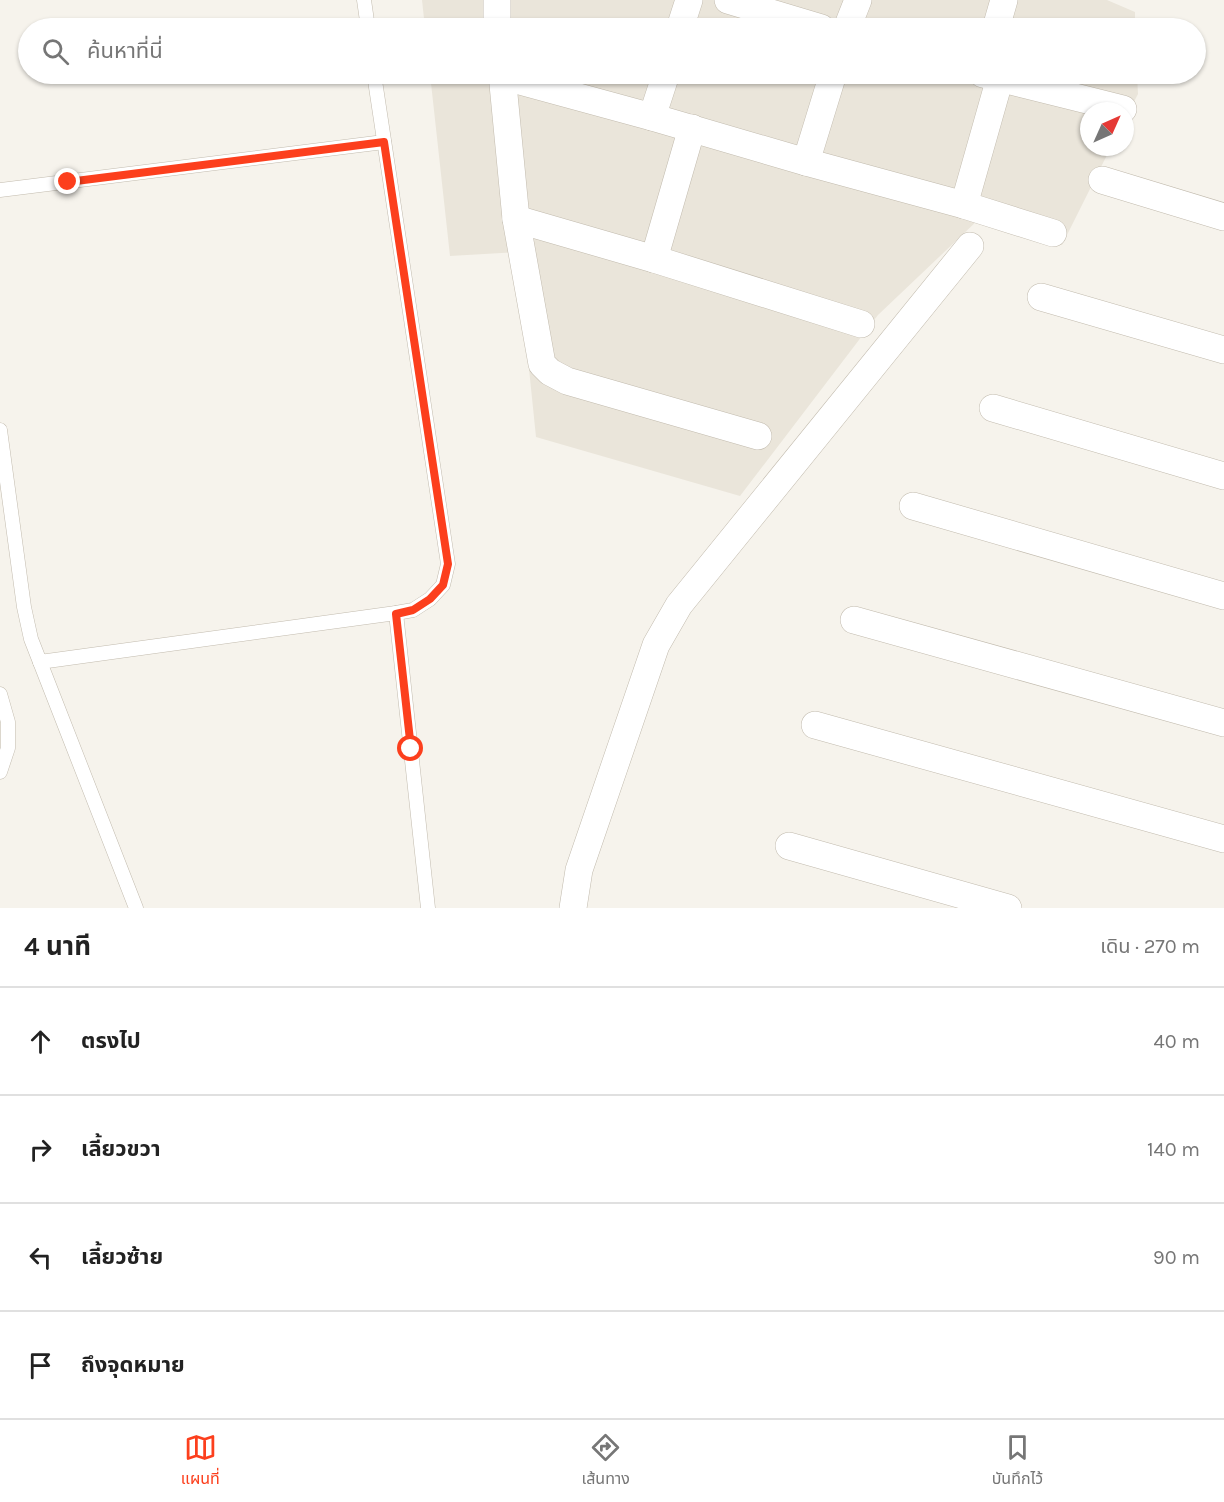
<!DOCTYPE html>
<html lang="th">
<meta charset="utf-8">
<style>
body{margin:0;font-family:Karla,"Noto Sans Thai",sans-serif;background:#f2f2f2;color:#222}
.compass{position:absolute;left:1080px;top:102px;width:54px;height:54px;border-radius:50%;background:#fff;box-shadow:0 2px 4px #0004;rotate:45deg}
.stop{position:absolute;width:18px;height:18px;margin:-14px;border:4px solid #fc3f1d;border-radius:50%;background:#fff}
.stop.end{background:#fc3f1d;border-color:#fff;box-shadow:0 2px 6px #0008}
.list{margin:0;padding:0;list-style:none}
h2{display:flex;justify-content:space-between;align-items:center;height:78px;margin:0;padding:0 24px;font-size:26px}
h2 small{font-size:20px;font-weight:400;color:#767676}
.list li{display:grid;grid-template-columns:39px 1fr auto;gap:18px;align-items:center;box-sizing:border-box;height:108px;padding:0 24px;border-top:2px solid #e0e0e0}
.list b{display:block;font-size:22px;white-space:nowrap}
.list em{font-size:20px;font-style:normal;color:#767676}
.icon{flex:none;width:33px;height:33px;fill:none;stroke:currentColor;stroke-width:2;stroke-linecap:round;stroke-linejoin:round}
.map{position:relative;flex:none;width:1224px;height:908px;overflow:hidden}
.search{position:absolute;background:#fff;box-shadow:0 2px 4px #0004;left:18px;right:18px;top:18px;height:66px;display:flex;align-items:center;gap:15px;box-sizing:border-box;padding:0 21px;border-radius:33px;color:#767676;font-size:22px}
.sheet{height:510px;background:#fff}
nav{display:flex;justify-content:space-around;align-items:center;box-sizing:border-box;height:84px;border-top:2px solid #e0e0e0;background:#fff;font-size:16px;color:#767676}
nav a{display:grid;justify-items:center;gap:3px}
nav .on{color:#fc3f1d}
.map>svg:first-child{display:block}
.residential{fill:#eae5da}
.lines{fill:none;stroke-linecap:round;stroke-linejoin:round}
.lane-casing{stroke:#c2bbae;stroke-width:15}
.street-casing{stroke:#c2bbae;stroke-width:28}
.lane{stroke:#fff;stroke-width:14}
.street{stroke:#fff;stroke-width:27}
.route{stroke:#fc3f1d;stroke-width:8}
</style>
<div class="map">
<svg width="1224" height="908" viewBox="0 0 1224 908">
<rect width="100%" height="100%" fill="#f6f3ec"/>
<g class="residential">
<path d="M422 0H1107L1135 12V28H425Z"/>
<path d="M430 74H1137L1138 94 1125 119 1089 111V147H1111L1062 245 979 219 878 315 740 496 536 437 517 252 450 256Z"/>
</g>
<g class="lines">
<defs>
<g id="lane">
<path d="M364 0 368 28"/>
<path d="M0 190 384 142"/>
<path d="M0 430 24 607 31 639 40 662 396 613 413 610 430 599 443 585 448 564 374 74"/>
<path d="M396 613 428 908"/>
<path d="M40 662 136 908"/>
<path d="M0 694 8 722V748L0 772"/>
</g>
<g id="street">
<path d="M497 0V28"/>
<path d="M728 0 821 28"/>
<path d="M680 28 689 0"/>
<path d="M847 28 858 0"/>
<path d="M996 28 1004 0"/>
<path d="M502 74 516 219 542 364 550 372 567 381 758 436"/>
<path d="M983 74 1123 109"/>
<path d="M502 76 652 117 806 162 964 205 1053 233"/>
<path d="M652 117 666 74"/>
<path d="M806 162 833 74"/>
<path d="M1102 180 1224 217"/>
<path d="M964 205 1000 78"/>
<path d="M516 219 654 259 861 324"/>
<path d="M654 259 692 128"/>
<path d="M1041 297 1224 350"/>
<path d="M993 408 1224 476"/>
<path d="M913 506 1224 596"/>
<path d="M854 620 1224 723"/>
<path d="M815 725 1224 839"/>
<path d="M789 846 1008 908"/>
<path d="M573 908 579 870 656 645 679 605 970 246"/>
</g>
</defs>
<use href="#lane" class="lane-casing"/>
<use href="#street" class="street-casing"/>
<use href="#lane" class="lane"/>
<use href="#street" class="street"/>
</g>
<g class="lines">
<path class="route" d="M68 182 384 142 448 564 443 585 430 599 413 610 396 614 411 749"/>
</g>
</svg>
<svg class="compass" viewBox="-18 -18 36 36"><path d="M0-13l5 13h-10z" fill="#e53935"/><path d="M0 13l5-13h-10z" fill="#767676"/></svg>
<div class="stop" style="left:411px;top:749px"></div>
<div class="stop end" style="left:68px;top:182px"></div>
<div class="search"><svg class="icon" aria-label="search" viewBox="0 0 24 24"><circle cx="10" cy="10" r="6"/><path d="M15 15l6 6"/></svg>ค้นหาที่นี่</div>
</div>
<section class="sheet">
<h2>4 นาที<small>เดิน · 270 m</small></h2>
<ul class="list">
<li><svg class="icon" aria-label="ahead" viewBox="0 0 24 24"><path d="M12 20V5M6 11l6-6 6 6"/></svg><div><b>ตรงไป</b></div><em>40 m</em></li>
<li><svg class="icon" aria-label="right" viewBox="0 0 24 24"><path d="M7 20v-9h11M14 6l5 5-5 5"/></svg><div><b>เลี้ยวขวา</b></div><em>140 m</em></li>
<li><svg class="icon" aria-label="left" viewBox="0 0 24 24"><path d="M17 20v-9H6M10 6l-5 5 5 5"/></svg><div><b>เลี้ยวซ้าย</b></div><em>90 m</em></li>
<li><svg class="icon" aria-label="arrive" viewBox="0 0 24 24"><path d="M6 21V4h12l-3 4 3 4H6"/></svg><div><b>ถึงจุดหมาย</b></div></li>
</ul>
</section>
<nav>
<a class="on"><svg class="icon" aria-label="map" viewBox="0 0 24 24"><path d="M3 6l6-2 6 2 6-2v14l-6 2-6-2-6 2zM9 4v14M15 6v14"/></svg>แผนที่</a>
<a><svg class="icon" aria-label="directions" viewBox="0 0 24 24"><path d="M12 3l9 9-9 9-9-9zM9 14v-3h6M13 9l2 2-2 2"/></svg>เส้นทาง</a>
<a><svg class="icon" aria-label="saved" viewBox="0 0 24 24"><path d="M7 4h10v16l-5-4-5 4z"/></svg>บันทึกไว้</a>
</nav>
